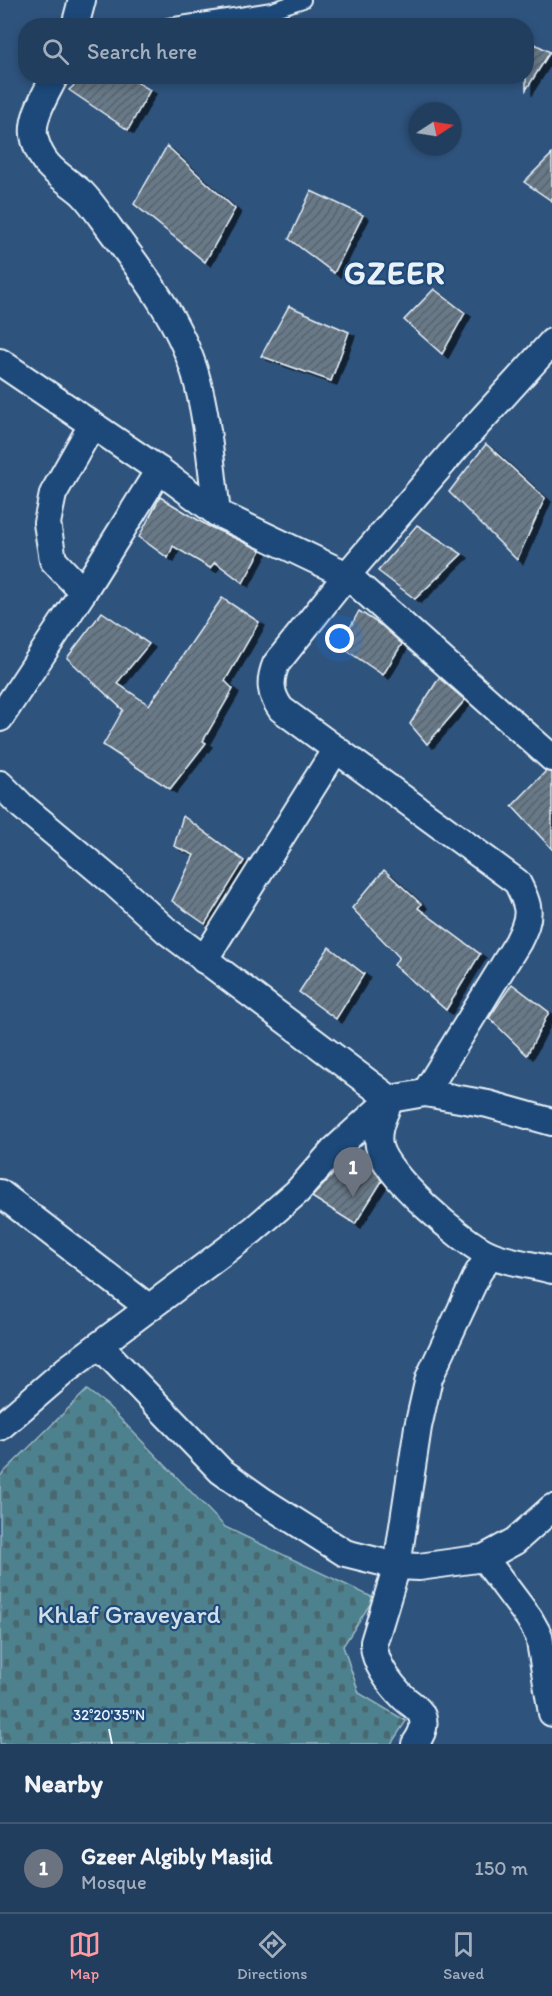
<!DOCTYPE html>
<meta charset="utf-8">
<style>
body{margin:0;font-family:Itim,sans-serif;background:#2e4967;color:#f1f3f6}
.compass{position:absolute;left:408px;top:102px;width:54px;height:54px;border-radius:50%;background:#223e5e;box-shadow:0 3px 9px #0003;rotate:78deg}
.you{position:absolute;left:340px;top:639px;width:21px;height:21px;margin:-15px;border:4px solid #fff;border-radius:50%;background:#1a73e8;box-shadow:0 0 0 9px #1a73e833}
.badge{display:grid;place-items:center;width:39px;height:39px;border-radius:50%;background:#ff9aa2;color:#fff;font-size:20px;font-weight:700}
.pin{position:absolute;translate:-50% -50px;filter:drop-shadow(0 2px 3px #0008)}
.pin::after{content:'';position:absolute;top:32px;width:21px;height:18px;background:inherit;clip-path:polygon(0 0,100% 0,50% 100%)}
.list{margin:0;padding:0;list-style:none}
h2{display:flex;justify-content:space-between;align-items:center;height:78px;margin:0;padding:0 24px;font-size:26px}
h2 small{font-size:20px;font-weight:400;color:#a2aebc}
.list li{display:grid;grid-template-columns:39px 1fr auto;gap:18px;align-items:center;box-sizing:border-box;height:90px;padding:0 24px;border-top:2px solid #3f5773}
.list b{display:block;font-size:22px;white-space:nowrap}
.list p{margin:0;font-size:20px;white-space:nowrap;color:#a2aebc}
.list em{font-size:20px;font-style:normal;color:#a2aebc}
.icon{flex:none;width:33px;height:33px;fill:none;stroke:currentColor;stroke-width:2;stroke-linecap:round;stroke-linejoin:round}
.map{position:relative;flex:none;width:552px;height:1744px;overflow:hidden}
.search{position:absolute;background:#223e5e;box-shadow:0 3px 9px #0003;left:18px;right:18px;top:18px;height:66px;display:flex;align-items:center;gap:15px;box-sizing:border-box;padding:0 21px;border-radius:24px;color:#a2aebc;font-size:22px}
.sheet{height:168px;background:#223e5e}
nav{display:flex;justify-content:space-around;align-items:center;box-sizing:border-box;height:84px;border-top:2px solid #3f5773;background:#223e5e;font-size:16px;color:#a2aebc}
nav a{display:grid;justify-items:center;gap:3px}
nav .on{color:#ff9aa2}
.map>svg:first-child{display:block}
.cemetery{fill:url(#cemetery-stones);stroke:#9bb9c3;stroke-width:1.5}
.building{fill:url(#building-hatch);stroke:#e8f1f8;stroke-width:1.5;filter:url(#shadow)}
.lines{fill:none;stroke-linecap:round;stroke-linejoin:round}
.service-casing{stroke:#e8f1f8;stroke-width:18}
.minor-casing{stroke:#e8f1f8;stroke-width:30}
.service{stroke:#1f4a7a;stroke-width:14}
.minor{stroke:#1f4a7a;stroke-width:26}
.ticks{fill:none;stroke:#e8f1f8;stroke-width:2}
.labels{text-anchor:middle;stroke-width:4.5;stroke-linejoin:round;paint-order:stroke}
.park-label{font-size:26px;fill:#d1e0e8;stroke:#1f4a7a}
.district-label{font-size:32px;font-weight:bold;letter-spacing:1.5px;fill:#e8f1f8;stroke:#1f4a7a}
.ticks-label{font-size:15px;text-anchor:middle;fill:#e8f1f8;stroke:#1f4a7a;stroke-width:4.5;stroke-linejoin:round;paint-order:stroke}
</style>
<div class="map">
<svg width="552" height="1744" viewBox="0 0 552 1744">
<defs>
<pattern id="cemetery-stones" width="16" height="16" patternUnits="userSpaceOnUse" patternTransform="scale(1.5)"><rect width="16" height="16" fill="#4e818e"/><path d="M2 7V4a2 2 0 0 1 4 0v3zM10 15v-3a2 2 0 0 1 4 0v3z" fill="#4a676f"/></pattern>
<pattern id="building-hatch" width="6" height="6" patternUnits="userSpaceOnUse" patternTransform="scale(1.5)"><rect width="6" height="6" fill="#687988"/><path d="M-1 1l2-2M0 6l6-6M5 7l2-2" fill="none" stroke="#59636c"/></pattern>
<filter id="shadow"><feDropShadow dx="6" dy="4" stdDeviation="0" flood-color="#0009"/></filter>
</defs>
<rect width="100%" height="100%" fill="#2e537d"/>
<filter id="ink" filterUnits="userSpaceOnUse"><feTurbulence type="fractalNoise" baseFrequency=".0167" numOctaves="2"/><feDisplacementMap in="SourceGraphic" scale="12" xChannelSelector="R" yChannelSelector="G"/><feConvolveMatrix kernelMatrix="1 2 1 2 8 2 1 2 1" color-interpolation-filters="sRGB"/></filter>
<g filter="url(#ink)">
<path class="cemetery" d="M87 1390 107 1405 225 1527 374 1598 343 1646 359 1693 406 1721 391 1744H0V1476Z"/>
<g class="building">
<path d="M526 39 550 52 526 90Z"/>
<path d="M85 76H127L150 90 128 130 69 90Z"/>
<path d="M167 146 235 209 205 262 134 204Z"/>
<path d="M552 154V201L524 182Z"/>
<path d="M311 191 363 215 334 273 289 239Z"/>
<path d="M434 289 465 313 442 354 404 320Z"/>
<path d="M289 306 349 332 331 381 261 356Z"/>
<path d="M486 444 545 498 517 560 449 492Z"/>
<path d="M160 497 208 526 261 550 243 583 215 562 210 568 173 546 168 558 139 537Z"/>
<path d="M417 525 462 554 415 599 378 571Z"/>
<path d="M222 598 259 622 225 681 233 689 203 741 206 743 170 789 103 745 123 710 67 658 102 612 149 644 117 683 149 705Z"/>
<path d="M359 611 382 626 402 644 383 675 340 646Z"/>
<path d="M439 678 465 700 427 744 410 724Z"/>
<path d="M546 771 552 773V849L512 806Z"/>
<path d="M183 816 244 861 205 924 172 901 194 855 174 846Z"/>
<path d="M384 870 421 904 418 908 480 954 446 1010 394 965 399 957 352 908Z"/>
<path d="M329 947 364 974 336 1019 299 992Z"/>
<path d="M512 984 549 1012 527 1055 489 1018Z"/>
<path d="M351 1155 374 1169 382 1181 355 1224 312 1197Z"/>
</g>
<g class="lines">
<defs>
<path id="service" d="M168 26 272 10 303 0"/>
<g id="minor">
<path d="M75 26 82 0"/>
<path d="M55 76C46 94 29 120 35 140 43 169 61 175 82 193 92 203 101 217 110 229 143 273 179 320 195 373 208 418 211 466 217 513"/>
<path d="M0 362 159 470 217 513 347 575 552 758"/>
<path d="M83 592 53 560 47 523 53 494 92 425"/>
<path d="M0 718 83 592 159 470"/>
<path d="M0 784 22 806 114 883 167 931 390 1099"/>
<path d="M204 960 336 749"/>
<path d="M425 1093 518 942C532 914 530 908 517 882L281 709C270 694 269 681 276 664L347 575 455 449 552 342"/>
<path d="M389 1102C383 1117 376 1130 379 1146 385 1175 461 1242 489 1254 507 1262 533 1265 552 1270"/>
<path d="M0 1193 148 1307"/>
<path d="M100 1346 221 1471 263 1501 345 1553 397 1566 419 1567 484 1558 515 1541 552 1508"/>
<path d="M0 1427 66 1370 253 1230 297 1192 334 1150 390 1099 425 1093 488 1104 552 1122"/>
<path d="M484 1558 529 1618 539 1636 552 1713"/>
<path d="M415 1744C421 1736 427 1725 421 1714 418 1708 409 1703 404 1698 390 1684 373 1662 374 1642L397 1566 418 1427 429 1378 478 1273 490 1255"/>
</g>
</defs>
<use href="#service" class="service-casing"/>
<use href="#minor" class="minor-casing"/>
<use href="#service" class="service"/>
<use href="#minor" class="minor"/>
</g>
</g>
<path class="ticks" d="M109 1729 112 1744"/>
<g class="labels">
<g class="park-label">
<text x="129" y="1623">Khlaf Graveyard</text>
</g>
<g class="district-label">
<text x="395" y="284">GZEER</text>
</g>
</g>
<g class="ticks-label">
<text x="109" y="1720">32°20'35"N</text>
</g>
</svg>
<svg class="compass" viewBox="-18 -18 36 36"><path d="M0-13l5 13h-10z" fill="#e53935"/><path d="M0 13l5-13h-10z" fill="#a2aebc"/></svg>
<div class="you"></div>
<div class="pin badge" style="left:353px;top:1197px;background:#6b7280">1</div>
<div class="search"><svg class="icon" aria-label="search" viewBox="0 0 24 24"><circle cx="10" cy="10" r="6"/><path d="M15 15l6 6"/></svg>Search here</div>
</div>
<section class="sheet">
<h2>Nearby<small></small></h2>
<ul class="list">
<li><span class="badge" style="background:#6b7280">1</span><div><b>Gzeer Algibly Masjid</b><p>Mosque</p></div><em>150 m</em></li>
</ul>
</section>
<nav>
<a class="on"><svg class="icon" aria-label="map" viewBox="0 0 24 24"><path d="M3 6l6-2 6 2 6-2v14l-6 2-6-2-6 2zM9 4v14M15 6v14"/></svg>Map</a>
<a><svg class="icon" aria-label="directions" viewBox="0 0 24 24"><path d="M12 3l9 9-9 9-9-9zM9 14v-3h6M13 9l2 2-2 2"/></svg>Directions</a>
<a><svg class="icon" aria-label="saved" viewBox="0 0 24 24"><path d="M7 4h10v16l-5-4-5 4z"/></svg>Saved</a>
</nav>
